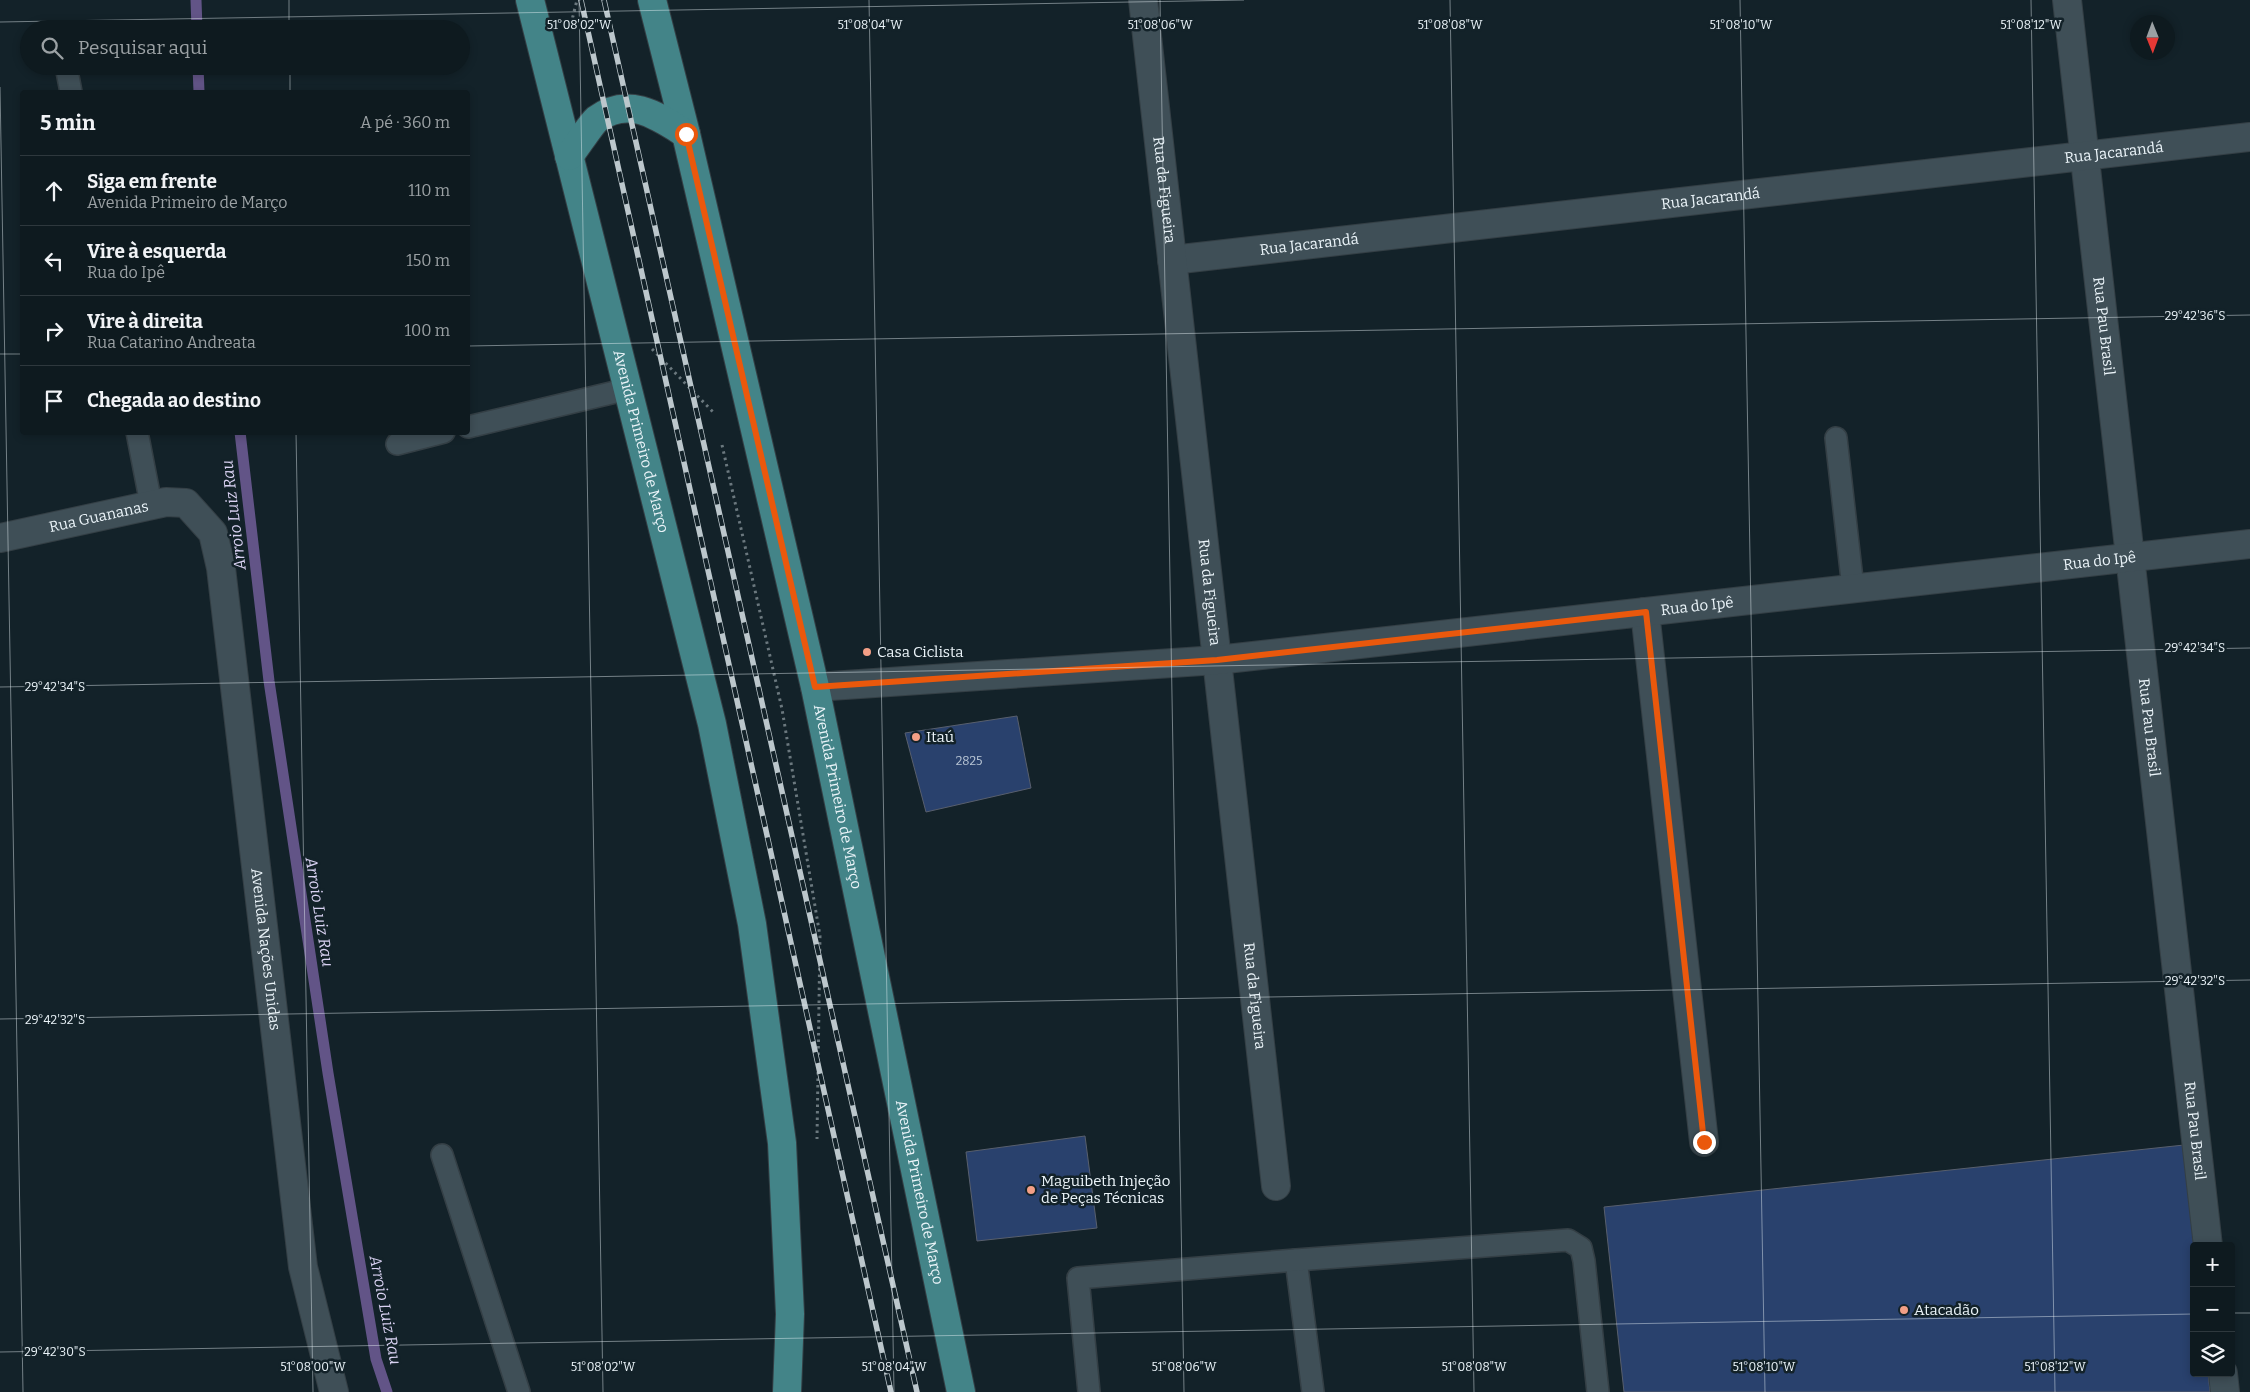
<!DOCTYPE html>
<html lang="pt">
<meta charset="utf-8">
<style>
body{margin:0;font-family:Bitter,serif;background:#1c272c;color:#f1f3f6}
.controls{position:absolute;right:15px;bottom:15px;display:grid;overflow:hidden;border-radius:5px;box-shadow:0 2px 8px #0003}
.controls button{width:45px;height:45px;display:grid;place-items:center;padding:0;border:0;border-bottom:1px solid #2e383d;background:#0e1a1f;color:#f1f3f6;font:25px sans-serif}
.compass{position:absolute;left:2130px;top:15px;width:45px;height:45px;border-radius:50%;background:#0e1a1f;box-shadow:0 2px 8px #0003;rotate:179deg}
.stop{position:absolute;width:15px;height:15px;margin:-11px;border:4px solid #ea580c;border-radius:50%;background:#fff}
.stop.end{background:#ea580c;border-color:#fff;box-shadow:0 1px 5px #0008}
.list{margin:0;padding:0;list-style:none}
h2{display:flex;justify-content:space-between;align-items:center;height:65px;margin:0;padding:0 20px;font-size:21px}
h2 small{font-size:16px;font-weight:400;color:#9ba1a4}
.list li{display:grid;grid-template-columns:32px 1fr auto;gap:15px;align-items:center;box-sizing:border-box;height:70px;padding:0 20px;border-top:1px solid #2e383d}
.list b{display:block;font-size:19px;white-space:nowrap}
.list p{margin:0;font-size:16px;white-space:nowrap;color:#9ba1a4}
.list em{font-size:16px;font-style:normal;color:#9ba1a4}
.icon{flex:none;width:28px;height:28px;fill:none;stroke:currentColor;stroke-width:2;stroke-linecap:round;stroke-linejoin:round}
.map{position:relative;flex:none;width:2250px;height:1392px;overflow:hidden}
.search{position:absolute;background:#0e1a1f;box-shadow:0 2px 8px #0003;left:20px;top:20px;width:450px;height:55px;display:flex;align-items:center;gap:12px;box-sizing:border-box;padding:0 18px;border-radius:28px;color:#9ba1a4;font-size:19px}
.panel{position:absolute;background:#0e1a1f;box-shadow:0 2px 8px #0003;left:20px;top:90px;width:450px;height:345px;border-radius:5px}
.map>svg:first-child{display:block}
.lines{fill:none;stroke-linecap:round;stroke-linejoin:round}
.stream{stroke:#625487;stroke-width:11}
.building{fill:#29416d;stroke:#585f6d}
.service-casing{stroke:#343f45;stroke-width:24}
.minor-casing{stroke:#343f45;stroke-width:30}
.tertiary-casing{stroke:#343f45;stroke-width:30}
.primary-casing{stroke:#343f45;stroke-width:30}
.path{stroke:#6b787e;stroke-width:3;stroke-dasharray:2.5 4;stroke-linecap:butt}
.service{stroke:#3f4f57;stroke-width:21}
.minor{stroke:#3f4f57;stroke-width:28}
.tertiary{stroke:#3f4f57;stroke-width:28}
.primary{stroke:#438488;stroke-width:28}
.rail-casing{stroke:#bcc7cc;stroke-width:5.5}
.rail{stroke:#132229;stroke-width:4;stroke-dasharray:11;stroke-linecap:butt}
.route{stroke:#ea580c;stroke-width:6}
.ticks{fill:none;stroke:#ebf4f9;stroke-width:1;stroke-opacity:0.45}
.poi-dot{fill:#f39f86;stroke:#132229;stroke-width:2}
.labels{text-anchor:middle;stroke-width:5;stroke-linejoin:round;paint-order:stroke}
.number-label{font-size:12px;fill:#bac7d6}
.street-label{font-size:15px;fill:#ebf4f9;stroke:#132229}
.poi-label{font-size:15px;fill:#ebf4f9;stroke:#132229;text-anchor:start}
.water-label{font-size:16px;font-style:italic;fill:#d9d2f2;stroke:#132229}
.ticks-label{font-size:12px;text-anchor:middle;fill:#ebf4f9;stroke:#132229;stroke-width:5;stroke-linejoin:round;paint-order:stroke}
</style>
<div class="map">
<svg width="2250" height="1392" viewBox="0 0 2250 1392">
<rect width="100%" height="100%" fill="#132229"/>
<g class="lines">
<g class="stream">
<path d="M196 0 197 29"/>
<path d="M198 66 199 92"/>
<path d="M240 432 269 681 328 1073 376 1359 387 1392"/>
</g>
</g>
<g class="building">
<path d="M1017 716 1031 788 926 812 905 733Z"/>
<path d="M1085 1136 1097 1228 977 1241 966 1152Z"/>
<path d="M2184 1145 2194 1246V1373H2208L2210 1392H1624L1604 1207Z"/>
</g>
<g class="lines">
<defs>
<g id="service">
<path d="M66 66 71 92"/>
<path d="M468 427 628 389"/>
<path d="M137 432 151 504"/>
<path d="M1836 438 1853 588"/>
<path d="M397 444 444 432"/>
<path d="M442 1155 519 1392"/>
<path d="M1296 1260 1313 1392"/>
<path d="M1089 1392 1078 1278 1296 1260 1568 1240 1581 1248 1584 1261 1598 1392"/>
</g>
<g id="minor">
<path id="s1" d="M2067 0 2208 1246"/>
<path id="s2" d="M1172 260 2250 137"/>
<path d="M1645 612 1704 1142"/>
<path id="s3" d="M1217 660 1276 1186"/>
<path d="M2223 1373 2225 1392"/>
</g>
<g id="tertiary">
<path id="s4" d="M1143 0 1217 660"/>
<path id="s5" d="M0 538 166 502 186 503 213 533 221 568 303 1267 334 1392"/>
<path id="s6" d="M815 687 1217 660 2250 544"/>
</g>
<g id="primary">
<path id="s7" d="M530 0 712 724 752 924 782 1143 790 1314 787 1392"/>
<path id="s8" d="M652 0 686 134 815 687 961 1392"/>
<path d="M569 156C576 148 590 125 597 119 629 95 659 117 686 134"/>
</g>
</defs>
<use href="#service" class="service-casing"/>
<use href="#minor" class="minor-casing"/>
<use href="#tertiary" class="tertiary-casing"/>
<use href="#primary" class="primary-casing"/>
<g class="path">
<path d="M571 24 577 0"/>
<path d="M652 349 715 414"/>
<path d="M722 445 782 709 820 936 817 1139"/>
</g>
<use href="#service" class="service"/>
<use href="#minor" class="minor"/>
<use href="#tertiary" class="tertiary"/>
<use href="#primary" class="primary"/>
<defs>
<g id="rail">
<path d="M581 0 891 1392"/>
<path d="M604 0 917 1392"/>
</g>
</defs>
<use href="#rail" class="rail-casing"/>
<use href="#rail" class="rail"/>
</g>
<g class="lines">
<path class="route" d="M686 134 815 687 1217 660 1646 612 1704 1142"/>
</g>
<path class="ticks" d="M289 0V29M579 0 603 1392M869 0 894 1392M1160 0 1184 1392M1450 0 1474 1392M1740 0 1765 1392M2031 0 2055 1392M0 22 1244 0M290 66V92M0 87 23 1392M468 346 2250 315M0 354H22M296 432 313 1392M0 687 2250 648M0 1019 2250 980M2231 1313H2250M0 1352 2194 1314"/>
<g class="poi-dot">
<circle cx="867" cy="652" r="5"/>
<circle cx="916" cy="737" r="5"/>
<circle cx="1031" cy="1190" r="5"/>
<circle cx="1904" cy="1310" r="5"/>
</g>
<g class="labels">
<g class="number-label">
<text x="969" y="765">2825</text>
</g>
<g class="street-label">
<text dy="5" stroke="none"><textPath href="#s2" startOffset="948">Rua Jacarandá</textPath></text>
<text dy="5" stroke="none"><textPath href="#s4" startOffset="191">Rua da Figueira</textPath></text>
<text dy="5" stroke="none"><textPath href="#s2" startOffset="542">Rua Jacarandá</textPath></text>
<text dy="5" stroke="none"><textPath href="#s2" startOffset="138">Rua Jacarandá</textPath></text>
<text dy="5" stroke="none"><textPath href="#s1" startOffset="328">Rua Pau Brasil</textPath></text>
<text dy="5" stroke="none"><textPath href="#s7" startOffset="455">Avenida Primeiro de Março</textPath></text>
<text dy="5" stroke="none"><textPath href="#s5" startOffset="101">Rua Guananas</textPath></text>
<text dy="5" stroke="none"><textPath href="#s6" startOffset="1291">Rua do Ipê</textPath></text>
<text dy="5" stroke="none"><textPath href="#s4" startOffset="596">Rua da Figueira</textPath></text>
<text dy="5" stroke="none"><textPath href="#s6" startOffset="886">Rua do Ipê</textPath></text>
<text dy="5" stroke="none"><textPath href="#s1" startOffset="732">Rua Pau Brasil</textPath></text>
<text dy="5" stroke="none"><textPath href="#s8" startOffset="818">Avenida Primeiro de Março</textPath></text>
<text dy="5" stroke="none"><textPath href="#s5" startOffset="650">Avenida Nações Unidas</textPath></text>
<text dy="5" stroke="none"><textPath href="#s3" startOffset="338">Rua da Figueira</textPath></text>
<text dy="5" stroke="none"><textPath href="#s1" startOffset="1138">Rua Pau Brasil</textPath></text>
<text dy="5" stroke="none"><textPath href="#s8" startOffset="1222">Avenida Primeiro de Março</textPath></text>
</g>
<g class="poi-label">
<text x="877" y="657">Casa Ciclista</text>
<text x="926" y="742">Itaú</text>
<text x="1041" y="1186">Maguibeth Injeção<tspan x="1041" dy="17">de Peças Técnicas</tspan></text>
<text x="1914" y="1315">Atacadão</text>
</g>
<g class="water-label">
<text transform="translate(233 515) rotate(-97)" y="6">Arroio Luiz Rau</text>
<text transform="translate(320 912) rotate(81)" y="6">Arroio Luiz Rau</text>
<text transform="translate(386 1310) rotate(79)" y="6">Arroio Luiz Rau</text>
</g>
</g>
<g class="ticks-label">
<text x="579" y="29">51°08'02"W</text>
<text x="870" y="29">51°08'04"W</text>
<text x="1160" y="29">51°08'06"W</text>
<text x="1450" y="29">51°08'08"W</text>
<text x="1741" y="29">51°08'10"W</text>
<text x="2031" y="29">51°08'12"W</text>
<text x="2195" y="320">29°42'36"S</text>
<text x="2195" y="652">29°42'34"S</text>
<text x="55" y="691">29°42'34"S</text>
<text x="2195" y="985">29°42'32"S</text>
<text x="55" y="1024">29°42'32"S</text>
<text x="55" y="1356">29°42'30"S</text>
<text x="313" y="1371">51°08'00"W</text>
<text x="603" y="1371">51°08'02"W</text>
<text x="894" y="1371">51°08'04"W</text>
<text x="1184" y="1371">51°08'06"W</text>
<text x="1474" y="1371">51°08'08"W</text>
<text x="1764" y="1371">51°08'10"W</text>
<text x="2055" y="1371">51°08'12"W</text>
</g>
</svg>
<div class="controls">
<button>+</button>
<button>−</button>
<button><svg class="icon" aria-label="layers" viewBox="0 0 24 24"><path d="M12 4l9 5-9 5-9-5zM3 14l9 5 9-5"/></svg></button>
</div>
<svg class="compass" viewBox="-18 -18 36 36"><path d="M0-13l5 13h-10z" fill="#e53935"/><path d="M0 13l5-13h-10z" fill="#9ba1a4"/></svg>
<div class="stop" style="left:686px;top:134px"></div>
<div class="stop end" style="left:1704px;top:1142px"></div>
<div class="search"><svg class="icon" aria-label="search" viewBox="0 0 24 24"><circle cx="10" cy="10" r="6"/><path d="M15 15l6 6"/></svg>Pesquisar aqui</div>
<section class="panel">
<h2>5 min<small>A pé · 360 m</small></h2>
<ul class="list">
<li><svg class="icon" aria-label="ahead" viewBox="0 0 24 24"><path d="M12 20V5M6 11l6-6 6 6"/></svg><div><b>Siga em frente</b><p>Avenida Primeiro de Março</p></div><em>110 m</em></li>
<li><svg class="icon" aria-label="left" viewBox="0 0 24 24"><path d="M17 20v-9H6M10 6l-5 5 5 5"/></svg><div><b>Vire à esquerda</b><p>Rua do Ipê</p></div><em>150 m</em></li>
<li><svg class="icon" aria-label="right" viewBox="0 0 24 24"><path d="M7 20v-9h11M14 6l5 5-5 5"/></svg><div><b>Vire à direita</b><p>Rua Catarino Andreata</p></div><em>100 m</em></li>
<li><svg class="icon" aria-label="arrive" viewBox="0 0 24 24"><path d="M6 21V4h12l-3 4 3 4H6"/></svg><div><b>Chegada ao destino</b></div></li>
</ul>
</section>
</div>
